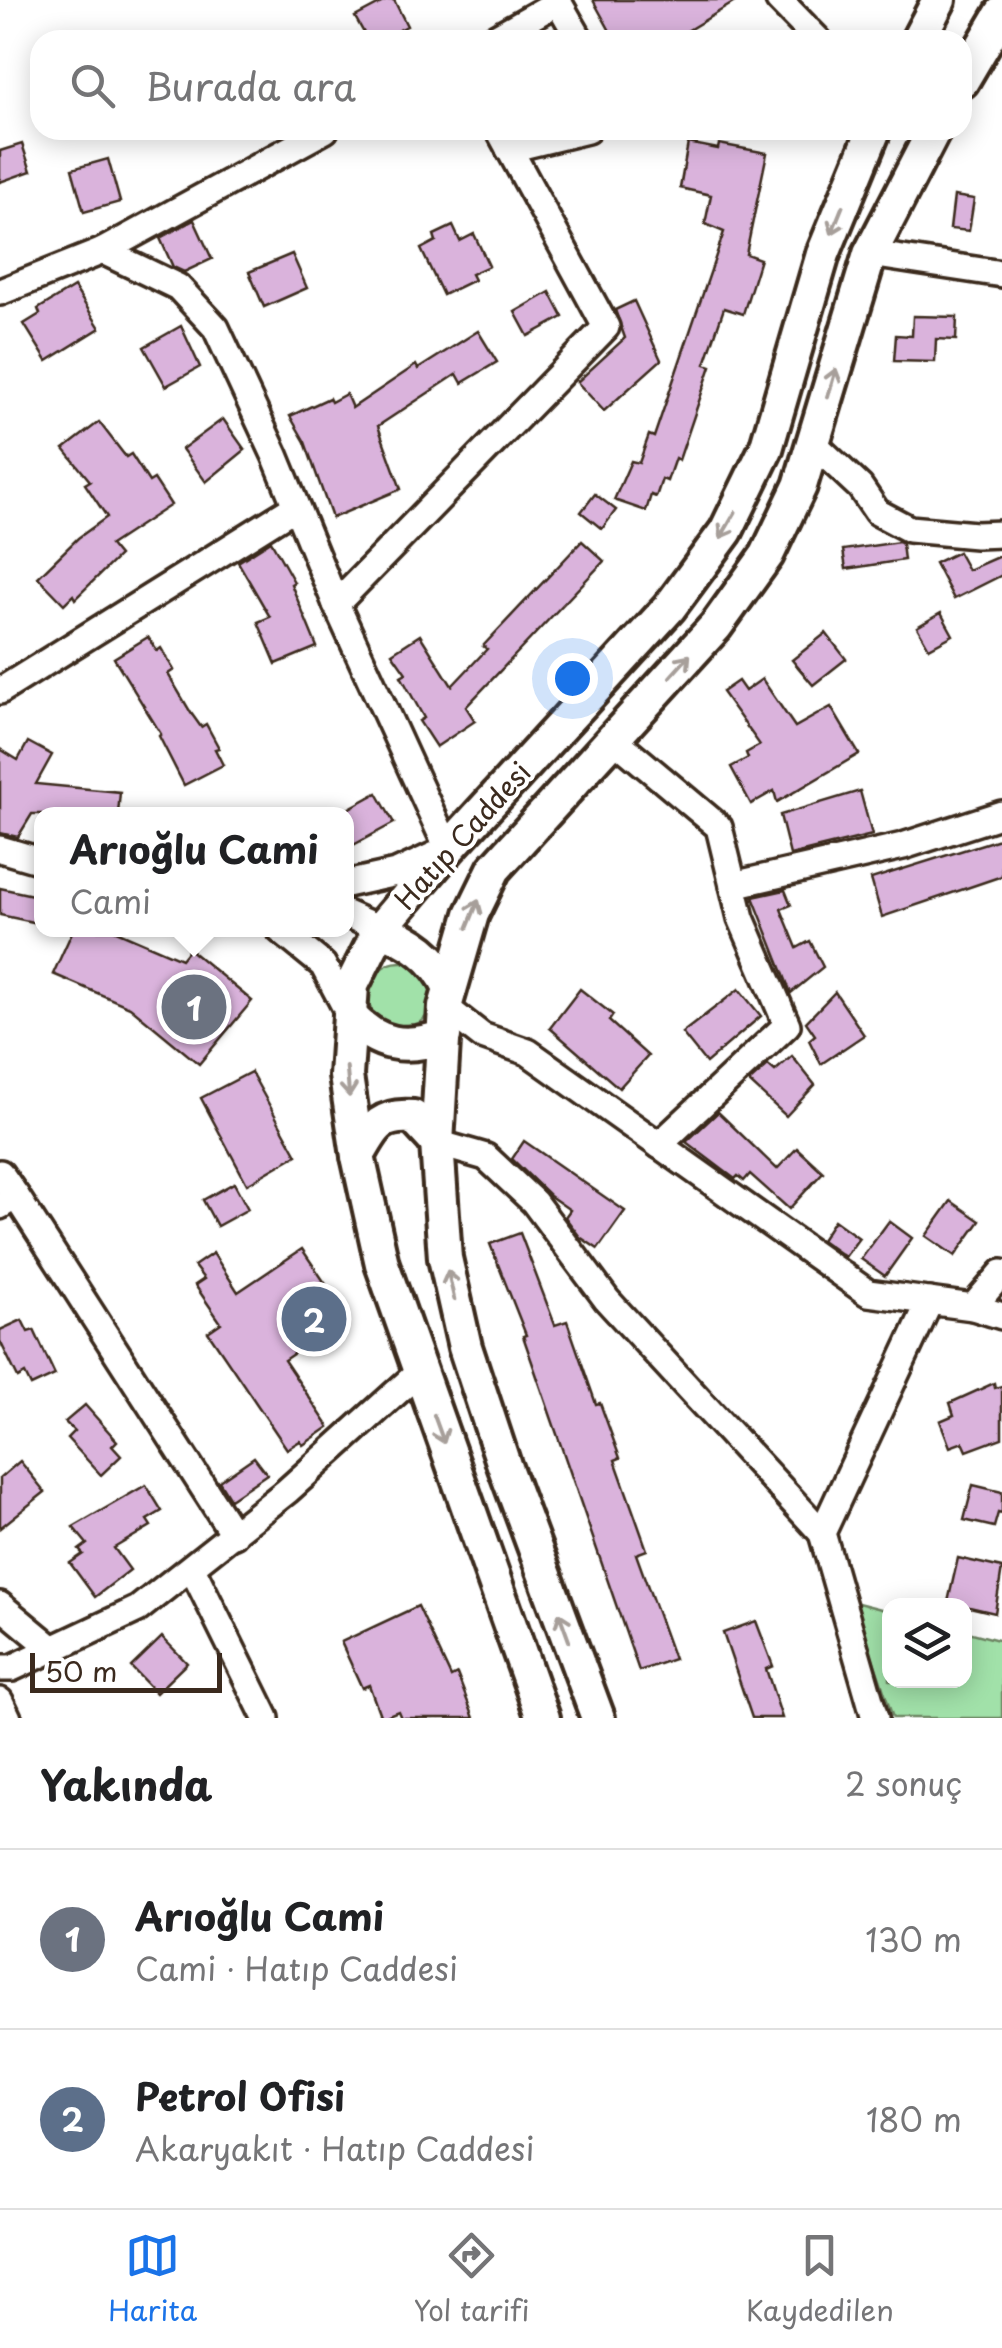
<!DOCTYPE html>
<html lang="tr">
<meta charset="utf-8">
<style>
body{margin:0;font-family:"Playpen Sans",sans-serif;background:#f2f2f2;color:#202124}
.controls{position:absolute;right:30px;bottom:30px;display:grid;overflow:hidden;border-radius:20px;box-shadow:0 5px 25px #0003}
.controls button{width:90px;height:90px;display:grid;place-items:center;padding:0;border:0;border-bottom:2px solid #e0e0e0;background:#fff;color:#202124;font:50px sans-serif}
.scale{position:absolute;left:30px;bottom:25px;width:192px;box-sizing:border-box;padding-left:10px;border:5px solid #3b2a1e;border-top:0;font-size:28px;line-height:35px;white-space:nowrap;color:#3b2a1e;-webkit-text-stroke:8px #fff;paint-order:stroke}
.you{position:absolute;left:572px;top:678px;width:35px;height:35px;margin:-25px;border:8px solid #fff;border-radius:50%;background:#1a73e8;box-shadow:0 0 0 15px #1a73e833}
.badge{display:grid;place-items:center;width:65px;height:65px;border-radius:50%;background:#1a73e8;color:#fff;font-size:32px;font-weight:700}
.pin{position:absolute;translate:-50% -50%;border:5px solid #fff;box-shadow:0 2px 10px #0006}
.popup{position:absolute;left:34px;top:807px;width:320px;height:130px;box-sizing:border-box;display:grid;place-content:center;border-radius:20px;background:#fff;filter:drop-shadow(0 2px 8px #0005);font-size:32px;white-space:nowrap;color:#757577}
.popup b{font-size:38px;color:#202124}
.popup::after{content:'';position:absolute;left:50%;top:100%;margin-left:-20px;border:20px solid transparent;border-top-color:#fff}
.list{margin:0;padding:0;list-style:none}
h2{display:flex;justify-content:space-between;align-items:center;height:130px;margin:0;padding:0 40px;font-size:42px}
h2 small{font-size:32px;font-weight:400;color:#757577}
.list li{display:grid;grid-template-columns:65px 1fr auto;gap:30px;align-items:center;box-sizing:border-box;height:180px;padding:0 40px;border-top:2px solid #e0e0e0}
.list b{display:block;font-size:38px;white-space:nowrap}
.list p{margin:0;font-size:32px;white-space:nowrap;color:#757577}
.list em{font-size:32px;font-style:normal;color:#757577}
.icon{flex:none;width:55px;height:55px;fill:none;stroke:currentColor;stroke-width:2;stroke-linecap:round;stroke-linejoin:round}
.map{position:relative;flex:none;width:1002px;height:1718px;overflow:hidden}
.search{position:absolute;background:#fff;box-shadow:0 5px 25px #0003;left:30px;right:30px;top:30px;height:110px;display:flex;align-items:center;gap:25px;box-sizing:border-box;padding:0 35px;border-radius:30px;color:#757577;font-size:38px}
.sheet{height:490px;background:#fff}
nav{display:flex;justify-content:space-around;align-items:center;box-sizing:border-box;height:140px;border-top:2px solid #e0e0e0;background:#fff;font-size:28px;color:#757577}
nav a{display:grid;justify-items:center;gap:5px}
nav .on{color:#1a73e8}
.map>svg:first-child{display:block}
.green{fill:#a1e1a9;stroke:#6e8664;stroke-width:2.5}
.building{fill:#dab3dc;stroke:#3b2a1e;stroke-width:2.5}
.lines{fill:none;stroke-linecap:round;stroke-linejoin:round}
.minor-casing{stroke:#3b2a1e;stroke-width:32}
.major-casing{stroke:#3b2a1e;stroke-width:40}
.minor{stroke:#fff;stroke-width:25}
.major{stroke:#fff;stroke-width:32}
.oneway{stroke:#a79f9a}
.labels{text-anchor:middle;stroke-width:8;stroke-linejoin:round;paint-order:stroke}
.street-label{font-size:28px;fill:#3b2a1e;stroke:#fff}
</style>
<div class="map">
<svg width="1002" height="1718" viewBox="0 0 1002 1718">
<rect width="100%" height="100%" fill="#fff"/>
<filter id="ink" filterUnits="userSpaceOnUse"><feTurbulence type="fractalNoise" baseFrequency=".01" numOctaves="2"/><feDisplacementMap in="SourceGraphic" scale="20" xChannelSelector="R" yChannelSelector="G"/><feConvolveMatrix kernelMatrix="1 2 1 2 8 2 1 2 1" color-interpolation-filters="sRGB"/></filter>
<g filter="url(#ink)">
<g class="green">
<circle cx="401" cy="995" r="33"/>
<path d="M854 1602 889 1611 890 1680H964L965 1631 1002 1641V1718H893Z"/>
</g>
<g class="building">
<path d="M387 0H394L407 26 395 32 399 40H368L355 17Z"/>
<path d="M593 0H738L672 40H615Z"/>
<path d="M688 143 718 149 719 144 767 153 746 254 760 259 743 314 724 308 705 364 711 366 679 460 675 458 667 481 662 479 656 497 651 495 646 511 614 500 631 461 639 463 649 435 654 437 724 232 705 224 711 195 680 188Z"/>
<path d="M22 144 31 171 0 182V151Z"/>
<path d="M108 159 120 202 84 212 72 169Z"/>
<path d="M954 196 974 199 969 231 950 229Z"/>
<path d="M194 220 212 259 184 272 173 267 160 238Z"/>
<path d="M453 226 460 241 474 234 489 266 471 274 474 280 443 295 421 249 436 241 434 235Z"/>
<path d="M292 254 307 288 264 307 249 272Z"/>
<path d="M74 287 100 328 47 361 24 324 40 314 38 309Z"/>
<path d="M550 292 563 317 528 336 515 312Z"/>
<path d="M634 301 661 360 604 411 577 382 625 338 615 310Z"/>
<path d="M913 316 957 317 956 340 936 339 935 362 894 361 896 335 912 336Z"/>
<path d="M181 326 200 367 166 386 144 347Z"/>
<path d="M478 331 497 362 462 383 457 374 378 426 401 489 332 518 305 442 290 416 329 398 331 402 346 394 352 408 416 365 418 369Z"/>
<path d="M223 419 245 450 206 482 182 449Z"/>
<path d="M99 422 126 457 131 454 149 482 154 479 171 505 110 545 119 556 75 599 73 595 64 604 38 577 78 538 107 517 85 484 90 481 64 449Z"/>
<path d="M595 494 616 510 602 529 581 512Z"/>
<path d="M271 541 294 582 291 584 317 647 276 664 258 622 270 617 238 562Z"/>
<path d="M582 541 604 561 466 707 475 721 436 747 419 721 424 718 401 676 406 673 392 653 420 635 452 686 487 649 483 646Z"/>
<path d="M899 542 902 544 904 560 846 569 843 550Z"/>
<path d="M958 552 968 570 1002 555V575L954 599 935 563Z"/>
<path d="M941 613 953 635 929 648 917 627Z"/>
<path d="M826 633 846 659 813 685 792 660Z"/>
<path d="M148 637 157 651 161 648 174 670 168 674 191 713 201 727 206 724 219 748 215 749 223 765 184 785 159 736 161 734 114 658Z"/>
<path d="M762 679 795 727 831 707 859 754 777 802 774 791 751 804 731 767 748 758 746 753 760 745 722 692 738 681 745 691Z"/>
<path d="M28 742 52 755 36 784 120 792 118 814H32L18 837 0 833V749L18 760Z"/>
<path d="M860 791 872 835 790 855 780 815Z"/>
<path d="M377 793 394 823 346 849V810Z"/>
<path d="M1002 838V876L882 917 871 879Z"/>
<path d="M0 888 42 897V924L0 915Z"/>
<path d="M785 890 791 905 781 909 797 948 810 941 823 967 791 993 753 897Z"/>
<path d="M73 930H114L181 959 189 949 252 1001 199 1064 130 1007 53 974Z"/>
<path d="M580 989 613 1015 609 1021 648 1056 619 1088 550 1028Z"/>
<path d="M739 989 761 1016 706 1063 682 1033Z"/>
<path d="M835 992 864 1035 821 1064 809 1040 815 1035 806 1022Z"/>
<path d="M792 1056 815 1085 786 1116 749 1082 768 1065 775 1071Z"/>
<path d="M251 1072 297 1155 247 1184 201 1098Z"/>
<path d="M718 1112 777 1169 797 1148 823 1172 789 1209 750 1174 744 1181 738 1176 735 1179 686 1142Z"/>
<path d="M524 1141 625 1211 598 1249 580 1237 565 1217 570 1210 550 1196 512 1159Z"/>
<path d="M234 1183 248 1209 217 1226 203 1200Z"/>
<path d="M951 1201 980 1221 955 1256 926 1236Z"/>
<path d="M834 1220 859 1238 845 1257 821 1240Z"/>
<path d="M889 1221 912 1238 885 1276 861 1259Z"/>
<path d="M520 1233 555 1325 567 1321 596 1404 600 1403 620 1458 615 1460 647 1550 636 1554 674 1659 639 1671 523 1336 526 1335 490 1244Z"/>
<path d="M302 1249 348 1317 284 1360 329 1427 303 1445 300 1441 287 1449 208 1332 221 1323 195 1285 204 1279 194 1266 213 1253 238 1292Z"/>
<path d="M22 1320 28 1332 34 1330 55 1375 31 1386 25 1374 18 1378 0 1341V1330Z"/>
<path d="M994 1383 995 1388 1002 1386V1438L967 1451 963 1442 950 1447 940 1421 954 1415 950 1403Z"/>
<path d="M85 1405 117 1441 112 1446 121 1456 101 1475 67 1438 74 1431 65 1422Z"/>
<path d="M254 1457 267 1474 230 1499 219 1481Z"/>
<path d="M20 1461 45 1492 0 1528V1478Z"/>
<path d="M146 1485 162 1511 147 1520 151 1526 114 1548 130 1570 95 1597 70 1563 83 1554 79 1550 87 1544 73 1527Z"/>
<path d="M973 1485 1002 1492V1514L998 1513 994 1527 964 1520Z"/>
<path d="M958 1558 1002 1568 995 1613 948 1602Z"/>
<path d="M418 1606 451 1677 457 1674 474 1718H401L398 1711 381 1718 369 1685 362 1688 341 1642Z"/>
<path d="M756 1621 773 1666 766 1669 782 1718H752L723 1633Z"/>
<path d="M162 1637 187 1663 156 1693 131 1667Z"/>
</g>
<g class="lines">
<defs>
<g id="minor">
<path d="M557 0 580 40"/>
<path d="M779 0 818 40"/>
<path d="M491 40 558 2"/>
<path d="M509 149 587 130"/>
<path d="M103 251 325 130"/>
<path d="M870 254 1002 274"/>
<path d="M0 292 103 251 178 287 216 328 275 455 336 604 448 849 396 873 346 884"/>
<path d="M814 444 860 487 877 512 909 529 976 535 1002 534"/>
<path d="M336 604 606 327 499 130"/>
<path d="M0 691 295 507"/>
<path d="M614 739 719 827 741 918 787 1025 659 1145"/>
<path d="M0 849 41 861"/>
<path d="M733 885 903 846 1002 814"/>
<path d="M346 914 380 929"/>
<path d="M280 930 323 965 350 1016"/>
<path d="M445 1007 482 1036 528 1052 868 1293 973 1307 1002 1316"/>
<path d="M437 1143 486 1157 534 1202 607 1300 822 1533"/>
<path d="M0 1173 16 1196 0 1206"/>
<path d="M16 1196 234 1535"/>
<path d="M973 1307 1002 1273"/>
<path d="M192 1568 266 1718"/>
<path d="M0 1605 53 1649"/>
<path d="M0 1668H12L138 1609 287 1491 418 1373"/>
<path d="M0 1701 8 1718"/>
<path d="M875 1718 822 1533 930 1301"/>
</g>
<g id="major">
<path d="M918 40 939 0"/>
<path d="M962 81 1002 13"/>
<path d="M380 929C412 941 436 957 450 988"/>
<path d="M350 1016C378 1046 406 1050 444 1036"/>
<path d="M358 1156C374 1128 379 1114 413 1117L437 1143"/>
<path d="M543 1718 382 1264 358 1156 346 1076 352 985 380 929 448 849 669 608 726 531 766 449 823 254 874 130"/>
<path d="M598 1718 504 1465 465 1347 445 1258 437 1143 445 1007 472 914 494 869 716 626 767 555 800 486 870 254 934 130"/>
</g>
</defs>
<use href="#minor" class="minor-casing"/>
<use href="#major" class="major-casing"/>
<use href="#minor" class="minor"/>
<use href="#major" class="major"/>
</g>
<defs><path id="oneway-shaft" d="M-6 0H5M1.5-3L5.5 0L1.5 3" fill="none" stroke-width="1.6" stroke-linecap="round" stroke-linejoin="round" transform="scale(2.5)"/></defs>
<g class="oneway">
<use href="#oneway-shaft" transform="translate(837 220) rotate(112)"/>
<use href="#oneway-shaft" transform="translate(832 383) rotate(-74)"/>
<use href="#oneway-shaft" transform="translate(728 525) rotate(120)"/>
<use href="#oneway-shaft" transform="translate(680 666) rotate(-48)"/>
<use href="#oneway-shaft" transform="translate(473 914) rotate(-68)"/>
<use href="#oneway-shaft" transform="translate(348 1082) rotate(85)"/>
<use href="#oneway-shaft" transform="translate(451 1285) rotate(-103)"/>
<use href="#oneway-shaft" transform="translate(439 1429) rotate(70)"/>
<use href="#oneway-shaft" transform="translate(564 1627) rotate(-110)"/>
</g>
</g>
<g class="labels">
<g class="street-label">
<text transform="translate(463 836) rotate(-48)" y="10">Hatıp Caddesi</text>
</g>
</g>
</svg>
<div class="controls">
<button><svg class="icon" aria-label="layers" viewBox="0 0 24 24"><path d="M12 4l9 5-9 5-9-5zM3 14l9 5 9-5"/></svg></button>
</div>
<div class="scale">50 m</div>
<div class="you"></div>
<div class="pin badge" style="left:194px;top:1007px;background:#6b7280">1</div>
<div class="popup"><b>Arıoğlu Cami</b>Cami</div>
<div class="pin badge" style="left:314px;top:1319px;background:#5c6f8a">2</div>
<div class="search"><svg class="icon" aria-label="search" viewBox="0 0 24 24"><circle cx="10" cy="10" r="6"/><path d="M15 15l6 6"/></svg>Burada ara</div>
</div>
<section class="sheet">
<h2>Yakında<small>2 sonuç</small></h2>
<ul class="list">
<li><span class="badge" style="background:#6b7280">1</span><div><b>Arıoğlu Cami</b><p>Cami · Hatıp Caddesi</p></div><em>130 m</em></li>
<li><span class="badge" style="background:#5c6f8a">2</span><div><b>Petrol Ofisi</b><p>Akaryakıt · Hatıp Caddesi</p></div><em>180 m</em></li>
</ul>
</section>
<nav>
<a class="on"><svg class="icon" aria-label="map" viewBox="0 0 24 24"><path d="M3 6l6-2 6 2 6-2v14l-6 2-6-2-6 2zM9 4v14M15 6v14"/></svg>Harita</a>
<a><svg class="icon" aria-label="directions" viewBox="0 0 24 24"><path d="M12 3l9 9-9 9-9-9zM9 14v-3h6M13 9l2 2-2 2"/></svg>Yol tarifi</a>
<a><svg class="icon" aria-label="saved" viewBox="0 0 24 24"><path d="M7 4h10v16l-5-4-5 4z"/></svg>Kaydedilen</a>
</nav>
